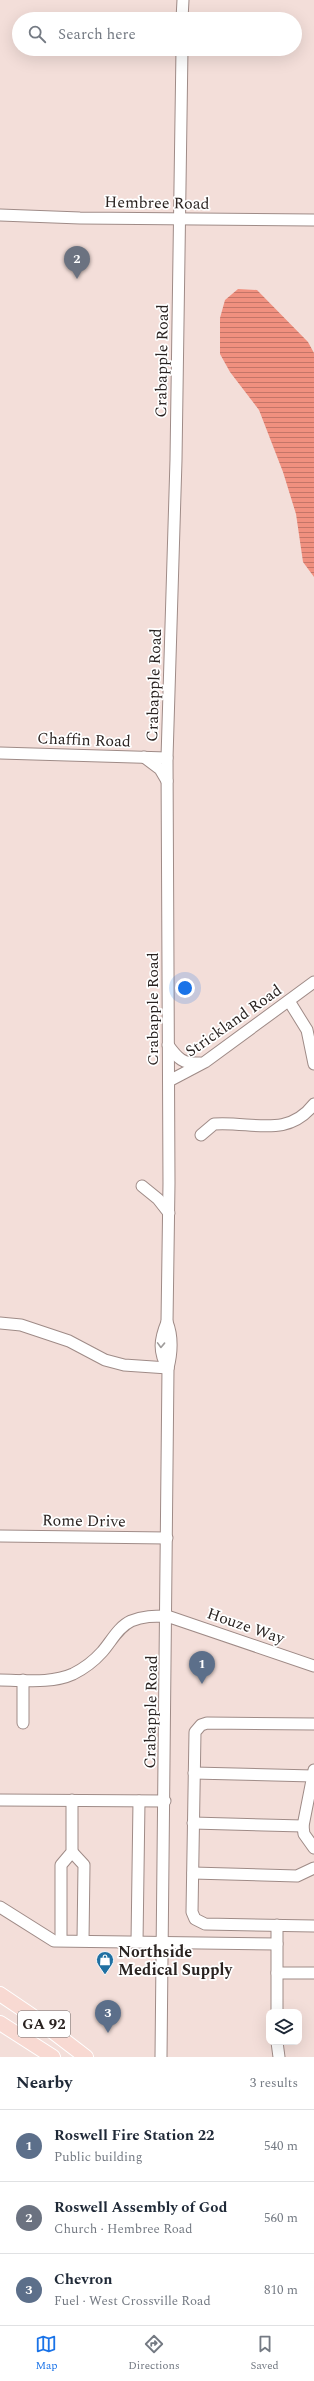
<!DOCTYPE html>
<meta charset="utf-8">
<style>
body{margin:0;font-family:Spectral,serif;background:#f6f6f7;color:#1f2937}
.controls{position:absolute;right:12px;bottom:12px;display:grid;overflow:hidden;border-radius:8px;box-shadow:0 4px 16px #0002}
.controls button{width:36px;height:36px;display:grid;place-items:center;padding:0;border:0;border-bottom:1px solid #e0e1e3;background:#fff;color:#1f2937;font:20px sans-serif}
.you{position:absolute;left:185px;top:988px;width:14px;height:14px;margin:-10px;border:3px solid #fff;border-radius:50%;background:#1a73e8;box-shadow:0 0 0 6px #1a73e833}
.badge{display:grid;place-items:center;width:26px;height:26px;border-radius:50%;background:#1a73e8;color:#fff;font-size:13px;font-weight:700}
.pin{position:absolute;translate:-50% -33px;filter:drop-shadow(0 1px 2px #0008)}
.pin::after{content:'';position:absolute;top:21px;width:14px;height:12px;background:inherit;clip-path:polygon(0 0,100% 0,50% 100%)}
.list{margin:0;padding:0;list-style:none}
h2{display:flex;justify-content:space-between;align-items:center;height:52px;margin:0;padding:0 16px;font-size:17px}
h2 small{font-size:13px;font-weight:400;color:#747a83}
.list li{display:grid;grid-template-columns:26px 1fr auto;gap:12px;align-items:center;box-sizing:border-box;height:72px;padding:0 16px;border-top:1px solid #e0e1e3}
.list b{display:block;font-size:15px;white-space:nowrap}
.list p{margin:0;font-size:13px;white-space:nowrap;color:#747a83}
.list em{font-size:13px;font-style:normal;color:#747a83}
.icon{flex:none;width:22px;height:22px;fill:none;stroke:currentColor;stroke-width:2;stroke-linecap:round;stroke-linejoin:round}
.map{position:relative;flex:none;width:314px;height:2057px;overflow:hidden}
.search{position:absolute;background:#fff;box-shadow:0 4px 16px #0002;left:12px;right:12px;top:12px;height:44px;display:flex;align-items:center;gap:10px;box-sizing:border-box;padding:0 14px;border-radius:22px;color:#747a83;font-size:15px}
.sheet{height:268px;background:#fff}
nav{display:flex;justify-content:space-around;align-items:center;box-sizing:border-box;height:56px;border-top:1px solid #e0e1e3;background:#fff;font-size:11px;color:#747a83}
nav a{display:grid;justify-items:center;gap:2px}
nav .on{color:#1a73e8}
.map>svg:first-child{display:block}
.water{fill:url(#water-rules)}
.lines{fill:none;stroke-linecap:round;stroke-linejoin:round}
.minor-casing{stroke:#9f8b87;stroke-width:13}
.major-casing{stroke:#fff;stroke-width:16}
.minor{stroke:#fff;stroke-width:11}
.major{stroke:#f8d9d2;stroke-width:14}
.oneway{stroke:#9f9c9b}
.labels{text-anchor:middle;stroke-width:3.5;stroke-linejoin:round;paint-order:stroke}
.shield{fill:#fff;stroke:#6a6564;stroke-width:1}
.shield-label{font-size:15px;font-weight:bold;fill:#2a2321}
.street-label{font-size:16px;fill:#2a2321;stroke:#fff}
.poi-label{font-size:16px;font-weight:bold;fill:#2a2321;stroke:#fff;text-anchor:start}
</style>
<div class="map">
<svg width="314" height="2057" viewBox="0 0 314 2057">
<defs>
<pattern id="water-rules" width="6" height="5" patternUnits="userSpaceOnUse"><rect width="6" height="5" fill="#f0907f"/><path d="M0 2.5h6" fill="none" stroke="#c37568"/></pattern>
</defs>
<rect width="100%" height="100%" fill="#f3ded9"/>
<path class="water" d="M238 289 257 290 308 342 314 353V577L303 562 296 514 283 472 259 410 230 372 220 354V318L225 300Z"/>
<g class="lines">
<defs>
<g id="minor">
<path d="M182 19 183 0"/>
<path d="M0 215 80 218 314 220"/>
<path d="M0 753 167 758"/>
<path d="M144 757 160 769 167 781"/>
<path d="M289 1001 307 1030 314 1064"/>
<path d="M168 1045C178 1059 183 1064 200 1063"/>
<path d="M169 1081 205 1062 314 982"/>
<path d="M201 1135 214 1124C252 1121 287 1139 314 1104"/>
<path d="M142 1186 158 1199 169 1213"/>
<path d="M0 1323 21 1325 69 1341 105 1360 124 1365 168 1368"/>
<path d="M168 1368C158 1352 160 1339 167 1322L169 1183 167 758 176 460 182 49"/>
<path d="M0 1536 167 1538"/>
<path d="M0 1680C23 1680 51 1684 73 1674 83 1669 94 1661 102 1652 111 1642 118 1627 131 1621 143 1616 154 1616 167 1616L314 1666"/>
<path d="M23 1723V1680"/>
<path d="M314 1724 207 1723 201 1725 195 1732 192 1912 195 1919 205 1924 314 1926"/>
<path d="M314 1770 303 1826 304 1834 314 1848"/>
<path d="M194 1773 313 1776"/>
<path d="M0 1800 165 1801"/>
<path d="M193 1823 303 1826"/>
<path d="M72 1852 84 1865 83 1940"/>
<path d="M193 1873 297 1876 314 1868"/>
<path d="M0 1907 54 1941 277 1944"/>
<path d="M61 1939V1865L72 1852V1800"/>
<path d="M137 1942 139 1801"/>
<path d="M277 1973H314"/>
<path d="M277 2012V1925"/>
<path d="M277 2042 279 2057"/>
<path d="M161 2057 168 1368C172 1352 173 1337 167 1322"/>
</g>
<g id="major">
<path d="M0 1994 31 2015 86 2057"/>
<path d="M0 2023 53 2057"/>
</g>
</defs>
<use href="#minor" class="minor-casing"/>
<use href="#major" class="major-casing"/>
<use href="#minor" class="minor"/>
<use href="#major" class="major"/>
</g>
<defs><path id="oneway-chevron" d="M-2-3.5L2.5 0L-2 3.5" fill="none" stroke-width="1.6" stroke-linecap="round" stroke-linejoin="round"/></defs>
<use class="oneway" href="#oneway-chevron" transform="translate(161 1345) rotate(92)"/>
<defs>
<symbol id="shop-pin" viewBox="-11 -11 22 30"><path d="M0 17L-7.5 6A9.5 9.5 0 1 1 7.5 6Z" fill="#2070a2" stroke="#fff"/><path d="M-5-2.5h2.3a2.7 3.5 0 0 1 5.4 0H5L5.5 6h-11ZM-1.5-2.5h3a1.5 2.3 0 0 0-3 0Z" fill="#fff"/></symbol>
</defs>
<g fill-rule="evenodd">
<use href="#shop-pin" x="95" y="1950" width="20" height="27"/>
</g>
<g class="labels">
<rect class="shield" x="18" y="2011" width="52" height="26" rx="3"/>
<g class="shield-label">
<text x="44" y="2029">GA 92</text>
</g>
<g class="street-label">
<text transform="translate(157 202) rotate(1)" y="6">Hembree Road</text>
<text transform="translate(161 361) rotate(-89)" y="6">Crabapple Road</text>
<text transform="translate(153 685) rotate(-88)" y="6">Crabapple Road</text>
<text transform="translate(84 739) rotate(2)" y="6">Chaffin Road</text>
<text transform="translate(152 1009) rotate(-90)" y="6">Crabapple Road</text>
<text transform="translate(233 1020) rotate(-35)" y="6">Strickland Road</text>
<text transform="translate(84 1520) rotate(1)" y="6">Rome Drive</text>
<text transform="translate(246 1625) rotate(19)" y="6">Houze Way</text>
<text transform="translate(150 1712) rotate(-89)" y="6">Crabapple Road</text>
</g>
<g class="poi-label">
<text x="118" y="1957">Northside<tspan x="118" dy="18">Medical Supply</tspan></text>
</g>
</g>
</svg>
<div class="controls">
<button><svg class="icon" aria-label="layers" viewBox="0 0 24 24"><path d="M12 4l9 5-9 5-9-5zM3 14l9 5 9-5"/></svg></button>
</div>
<div class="you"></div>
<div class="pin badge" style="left:202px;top:1684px;background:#5c6f8a">1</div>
<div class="pin badge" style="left:77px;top:279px;background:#6b7280">2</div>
<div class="pin badge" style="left:108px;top:2033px;background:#5c6f8a">3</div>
<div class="search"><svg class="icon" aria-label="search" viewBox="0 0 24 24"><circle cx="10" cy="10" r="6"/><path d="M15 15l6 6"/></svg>Search here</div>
</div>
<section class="sheet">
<h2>Nearby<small>3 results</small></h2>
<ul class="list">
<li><span class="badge" style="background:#5c6f8a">1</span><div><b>Roswell Fire Station 22</b><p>Public building</p></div><em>540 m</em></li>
<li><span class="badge" style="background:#6b7280">2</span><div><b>Roswell Assembly of God</b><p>Church · Hembree Road</p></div><em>560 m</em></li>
<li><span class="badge" style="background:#5c6f8a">3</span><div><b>Chevron</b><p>Fuel · West Crossville Road</p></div><em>810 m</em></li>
</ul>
</section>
<nav>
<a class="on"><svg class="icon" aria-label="map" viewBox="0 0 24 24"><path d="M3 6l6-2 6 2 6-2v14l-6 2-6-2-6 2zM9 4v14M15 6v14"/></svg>Map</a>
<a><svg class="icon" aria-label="directions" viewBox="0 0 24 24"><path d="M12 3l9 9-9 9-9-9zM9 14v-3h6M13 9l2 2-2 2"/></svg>Directions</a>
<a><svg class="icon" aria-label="saved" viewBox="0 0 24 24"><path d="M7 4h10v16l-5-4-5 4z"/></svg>Saved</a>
</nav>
